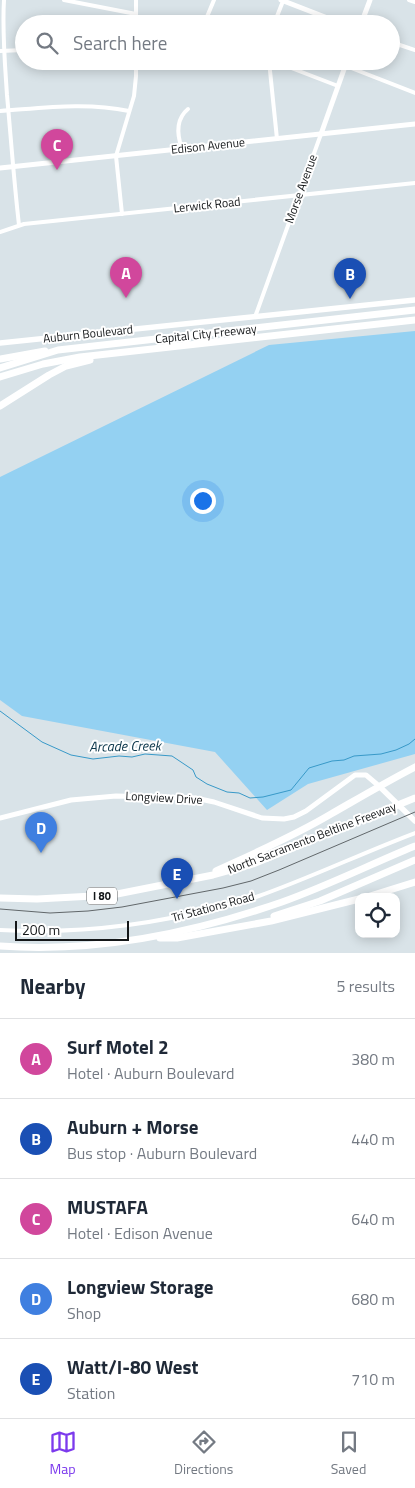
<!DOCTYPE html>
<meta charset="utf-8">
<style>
body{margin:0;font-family:"Titillium Web",sans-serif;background:#f6f6f7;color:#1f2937}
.controls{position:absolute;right:15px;bottom:15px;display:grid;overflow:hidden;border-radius:10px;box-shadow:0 2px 12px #0003}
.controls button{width:45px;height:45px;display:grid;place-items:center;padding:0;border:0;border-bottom:1px solid #e0e1e3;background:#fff;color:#1f2937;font:25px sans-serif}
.scale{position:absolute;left:15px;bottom:12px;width:114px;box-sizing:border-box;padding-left:5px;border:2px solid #141719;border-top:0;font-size:14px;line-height:18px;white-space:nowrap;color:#141719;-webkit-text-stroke:4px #fff;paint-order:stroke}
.you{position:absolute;left:202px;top:500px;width:18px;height:18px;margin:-12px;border:4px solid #fff;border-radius:50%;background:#1a73e8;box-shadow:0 0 0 8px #1a73e833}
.badge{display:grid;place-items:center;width:32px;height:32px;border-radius:50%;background:#7c3aed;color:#fff;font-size:16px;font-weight:700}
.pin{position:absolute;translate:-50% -41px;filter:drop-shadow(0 1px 2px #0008)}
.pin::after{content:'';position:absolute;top:26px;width:18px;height:15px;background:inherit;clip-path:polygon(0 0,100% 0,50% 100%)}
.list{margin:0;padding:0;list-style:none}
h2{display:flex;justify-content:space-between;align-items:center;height:65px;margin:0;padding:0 20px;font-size:21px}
h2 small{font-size:16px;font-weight:400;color:#747a83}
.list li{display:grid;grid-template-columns:32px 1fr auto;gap:15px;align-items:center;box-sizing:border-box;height:80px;padding:0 20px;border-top:1px solid #e0e1e3}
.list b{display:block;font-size:19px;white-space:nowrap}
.list p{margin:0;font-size:16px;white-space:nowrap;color:#747a83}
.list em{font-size:16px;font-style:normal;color:#747a83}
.icon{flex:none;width:28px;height:28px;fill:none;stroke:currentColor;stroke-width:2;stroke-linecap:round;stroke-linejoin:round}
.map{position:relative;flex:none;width:415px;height:953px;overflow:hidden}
.search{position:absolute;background:#fff;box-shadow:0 2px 12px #0003;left:15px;right:15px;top:15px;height:55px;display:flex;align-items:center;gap:12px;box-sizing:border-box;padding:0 18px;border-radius:28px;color:#747a83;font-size:19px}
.sheet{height:465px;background:#fff}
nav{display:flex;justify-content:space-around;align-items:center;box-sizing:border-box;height:70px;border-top:1px solid #e0e1e3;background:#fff;font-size:14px;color:#747a83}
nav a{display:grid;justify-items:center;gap:2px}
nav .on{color:#7c3aed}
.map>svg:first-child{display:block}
.green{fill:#94d1f2}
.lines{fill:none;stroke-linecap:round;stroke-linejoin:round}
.stream{stroke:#3899c8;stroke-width:1}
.minor{stroke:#fff;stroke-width:4}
.tertiary{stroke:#fff;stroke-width:5}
.secondary{stroke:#fff;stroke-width:5.5}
.motorway{stroke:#fff;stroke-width:7}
.tram{stroke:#61676a;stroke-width:1}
.labels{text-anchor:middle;stroke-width:4;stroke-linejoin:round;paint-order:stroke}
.shield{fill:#fff;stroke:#5a5d5e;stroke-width:1}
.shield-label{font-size:11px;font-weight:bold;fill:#141719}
.street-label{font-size:12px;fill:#141719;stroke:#fff}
.water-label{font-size:14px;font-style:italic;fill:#0a3549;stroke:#fff}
</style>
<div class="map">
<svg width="415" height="953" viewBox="0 0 415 953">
<rect width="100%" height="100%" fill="#d9e3e8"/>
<path class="green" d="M415 331V754L308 784 267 810 215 752 22 716 0 700V477L269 345Z"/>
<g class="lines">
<path class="stream" d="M0 711 42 742 71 755 93 759 119 756 132 757 145 754 172 756 193 770 196 777 207 784 227 792 239 793 250 798 263 797 291 790 309 768 332 761 344 760 354 756 381 754 396 750 409 744 415 739"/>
<g class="minor">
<path d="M4 0C2 32 5 64 7 95 11 139 14 182 19 225"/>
<path d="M64 0 136 14"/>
<path d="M409 0 415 2"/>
<path d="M136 24V0"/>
<path d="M204 24 214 0"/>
<path d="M274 24 283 1"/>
<path d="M391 42 415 50"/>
<path d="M0 51 24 50"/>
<path d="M106 61C126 68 145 69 165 61"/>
<path d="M269 61 277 139"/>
<path d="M273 61 338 86"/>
<path d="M346 66 415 93"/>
<path d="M0 111C43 108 86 102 129 111"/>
<path d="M182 149C177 135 176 119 188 109"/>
<path d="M122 214 116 156 134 96 136 76V61"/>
<path d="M0 232 24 224 415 183"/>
<path d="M255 317 321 134"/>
<path d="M0 930C74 934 147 926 219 907 231 904 244 901 256 897 310 878 362 853 415 833"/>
</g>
<g class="tertiary">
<path d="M281 0 343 24"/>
<path d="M361 24 370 0"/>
<path d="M321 134 347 61"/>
<path d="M0 168 415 124"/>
<path d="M0 818 71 800 116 796 195 798 214 802 262 818 284 819 294 817 306 811 355 775H366L379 786"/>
</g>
<g class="secondary">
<path d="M0 343 415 300"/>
<path d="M379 786 415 821"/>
</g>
<g class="motorway">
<path d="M0 359 45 351"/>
<path d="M0 368 58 350 415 310"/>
<path d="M0 377 43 364 80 357 415 320"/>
<path d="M0 406 49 375 66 366 90 360"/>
<path d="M216 871C255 853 294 836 331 814 359 798 386 782 415 767"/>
<path d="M367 897 415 882"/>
<path d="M0 898 37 899 112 895 213 875 253 864 415 798"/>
<path d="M274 916 320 901 415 860"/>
<path d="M160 938H177L271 921 359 899"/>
<path d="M0 946C95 953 193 933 282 902 327 886 371 864 415 846"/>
</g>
<path class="tram" d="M0 909 50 913 88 911 122 907 223 888 251 881 279 870 415 812"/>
</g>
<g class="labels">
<rect class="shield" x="87" y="887.5" width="30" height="17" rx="4"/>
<g class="shield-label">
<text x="102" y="900">I 80</text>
</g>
<g class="street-label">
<text transform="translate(208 146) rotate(-6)" y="4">Edison Avenue</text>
<text transform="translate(301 189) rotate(-70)" y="4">Morse Avenue</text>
<text transform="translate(207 205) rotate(-6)" y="4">Lerwick Road</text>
<text transform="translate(88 334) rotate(-6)" y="4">Auburn Boulevard</text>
<text transform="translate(206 334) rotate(-6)" y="4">Capital City Freeway</text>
<text transform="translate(164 798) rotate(3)" y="4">Longview Drive</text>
<text transform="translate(312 838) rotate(-21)" y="4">North Sacramento Beltline Freeway</text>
<text transform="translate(213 907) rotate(-15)" y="4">Tri Stations Road</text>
</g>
<g class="water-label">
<text transform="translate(125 746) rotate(-1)" y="5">Arcade Creek</text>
</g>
</g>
</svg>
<div class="controls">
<button><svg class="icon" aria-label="locate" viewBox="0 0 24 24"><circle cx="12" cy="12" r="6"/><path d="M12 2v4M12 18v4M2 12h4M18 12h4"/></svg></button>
</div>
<div class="scale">200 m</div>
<div class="you"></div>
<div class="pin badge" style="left:126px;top:298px;background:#d1479c">A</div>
<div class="pin badge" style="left:350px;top:299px;background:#1a4fb4">B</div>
<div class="pin badge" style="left:57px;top:170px;background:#d1479c">C</div>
<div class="pin badge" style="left:41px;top:853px;background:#3f7fe0">D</div>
<div class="pin badge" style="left:177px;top:899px;background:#1a4fb4">E</div>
<div class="search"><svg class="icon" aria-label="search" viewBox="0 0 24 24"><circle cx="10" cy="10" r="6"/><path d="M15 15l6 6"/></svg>Search here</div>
</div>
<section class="sheet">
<h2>Nearby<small>5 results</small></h2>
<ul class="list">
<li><span class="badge" style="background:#d1479c">A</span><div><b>Surf Motel 2</b><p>Hotel · Auburn Boulevard</p></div><em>380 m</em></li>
<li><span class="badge" style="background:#1a4fb4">B</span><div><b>Auburn + Morse</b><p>Bus stop · Auburn Boulevard</p></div><em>440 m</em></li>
<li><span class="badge" style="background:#d1479c">C</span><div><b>MUSTAFA</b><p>Hotel · Edison Avenue</p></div><em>640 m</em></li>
<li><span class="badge" style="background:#3f7fe0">D</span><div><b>Longview Storage</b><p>Shop</p></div><em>680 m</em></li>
<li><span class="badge" style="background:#1a4fb4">E</span><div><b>Watt/I-80 West</b><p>Station</p></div><em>710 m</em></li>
</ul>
</section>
<nav>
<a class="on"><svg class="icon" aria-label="map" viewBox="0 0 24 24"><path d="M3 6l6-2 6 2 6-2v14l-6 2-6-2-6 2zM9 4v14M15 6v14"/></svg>Map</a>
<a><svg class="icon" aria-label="directions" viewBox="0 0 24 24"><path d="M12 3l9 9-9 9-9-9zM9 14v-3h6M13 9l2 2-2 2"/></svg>Directions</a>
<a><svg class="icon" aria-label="saved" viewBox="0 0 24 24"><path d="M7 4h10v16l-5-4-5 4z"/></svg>Saved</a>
</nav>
